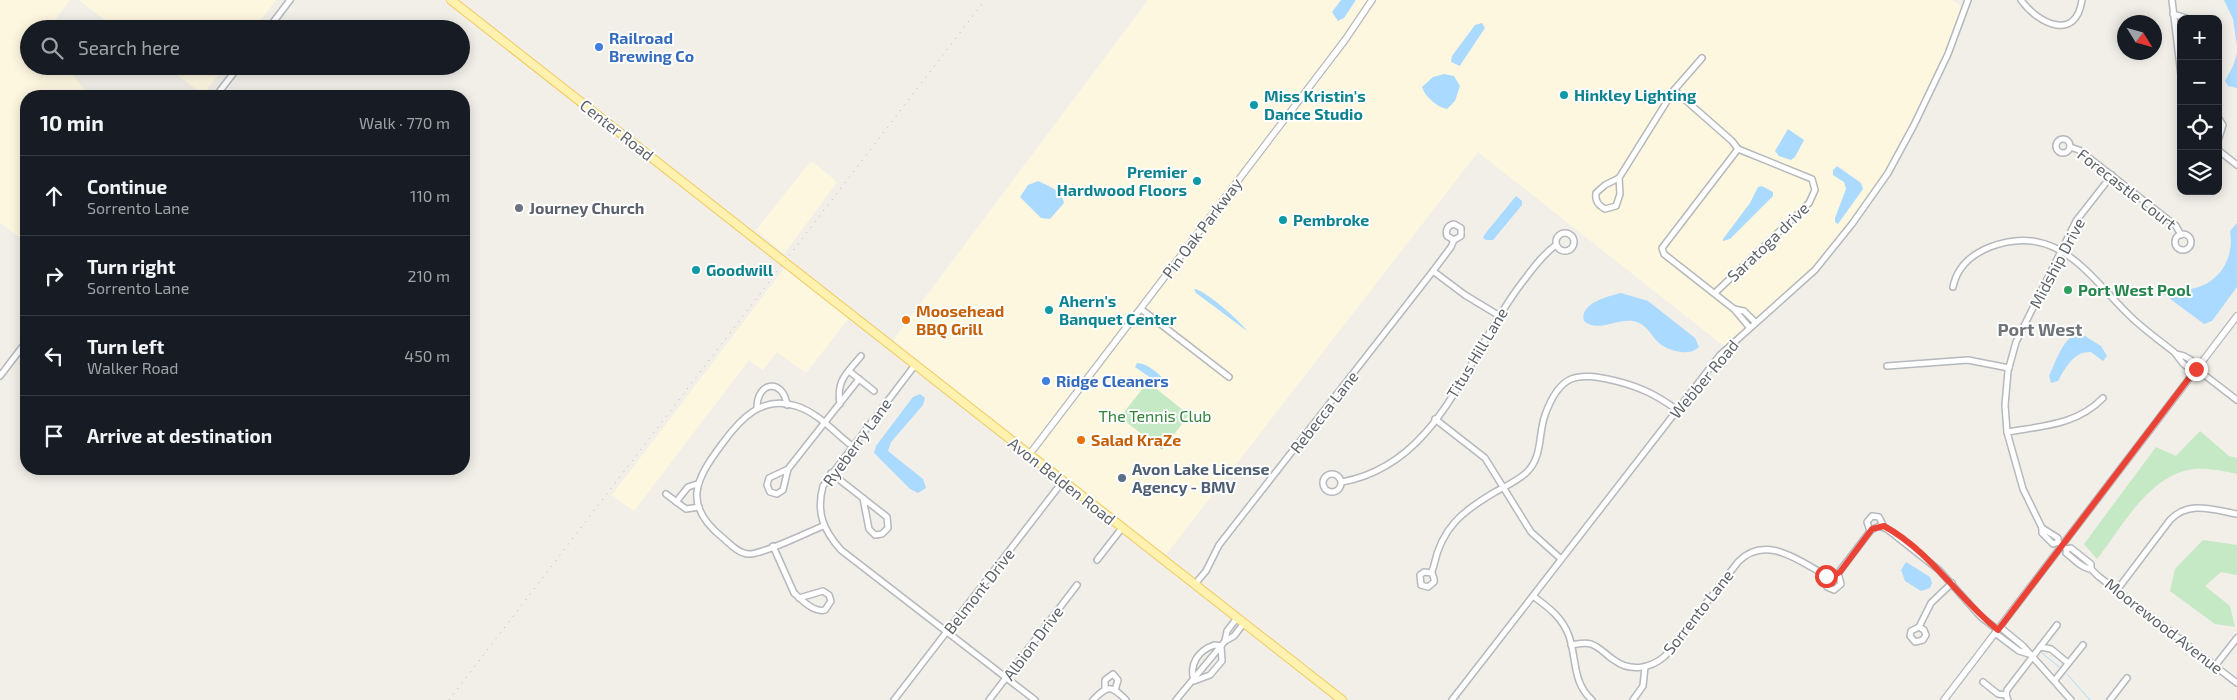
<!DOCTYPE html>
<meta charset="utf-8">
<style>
body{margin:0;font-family:"Exo 2",sans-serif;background:#20242c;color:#f1f3f6}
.controls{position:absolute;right:15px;top:15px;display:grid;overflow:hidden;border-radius:10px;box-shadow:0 2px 12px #0003}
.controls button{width:45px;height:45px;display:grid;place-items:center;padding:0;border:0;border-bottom:1px solid #363941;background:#171b24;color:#f1f3f6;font:25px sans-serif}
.compass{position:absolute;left:2117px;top:15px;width:45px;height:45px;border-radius:50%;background:#171b24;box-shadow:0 2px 12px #0003;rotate:127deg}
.stop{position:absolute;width:15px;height:15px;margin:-11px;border:4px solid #ea4335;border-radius:50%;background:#fff}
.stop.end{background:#ea4335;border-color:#fff;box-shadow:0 1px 5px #0008}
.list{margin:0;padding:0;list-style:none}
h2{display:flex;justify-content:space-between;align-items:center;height:65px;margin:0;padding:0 20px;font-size:21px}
h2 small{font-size:16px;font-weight:400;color:#9ea1a6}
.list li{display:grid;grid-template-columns:32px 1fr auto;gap:15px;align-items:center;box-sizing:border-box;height:80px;padding:0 20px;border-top:1px solid #363941}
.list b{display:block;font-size:19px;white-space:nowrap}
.list p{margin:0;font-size:16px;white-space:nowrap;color:#9ea1a6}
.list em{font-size:16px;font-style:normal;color:#9ea1a6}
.icon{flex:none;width:28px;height:28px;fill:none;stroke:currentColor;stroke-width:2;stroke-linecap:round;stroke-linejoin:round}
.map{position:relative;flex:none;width:2237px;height:700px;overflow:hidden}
.search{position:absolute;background:#171b24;box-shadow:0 2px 12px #0003;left:20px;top:20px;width:450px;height:55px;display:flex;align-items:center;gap:12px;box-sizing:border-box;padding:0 18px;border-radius:28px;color:#9ea1a6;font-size:19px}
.panel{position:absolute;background:#171b24;box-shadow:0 2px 12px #0003;left:20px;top:90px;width:450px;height:385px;border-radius:20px}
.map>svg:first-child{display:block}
.commercial{fill:#fef7e0}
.green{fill:#c5e8c5}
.water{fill:#aadaff}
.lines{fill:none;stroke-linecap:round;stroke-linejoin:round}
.stream{stroke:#aadaff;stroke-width:1}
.minor-casing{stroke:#b5b8bc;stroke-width:8}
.tertiary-casing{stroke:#b5b8bc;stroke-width:8}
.primary-casing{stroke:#f2c960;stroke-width:10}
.minor{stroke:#fff;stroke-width:5}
.tertiary{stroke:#fff;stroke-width:5.5}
.primary{stroke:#fff2af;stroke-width:8}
.rail{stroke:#b6b7b8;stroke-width:1;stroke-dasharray:1 6;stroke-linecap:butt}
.route{stroke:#ea4335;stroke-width:6}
.shop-dot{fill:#3f7fe0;stroke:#fff;stroke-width:2}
.culture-dot{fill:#0f9aa8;stroke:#fff;stroke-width:2}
.worship-dot{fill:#6b7280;stroke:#fff;stroke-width:2}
.leisure-dot{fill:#2e9e5b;stroke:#fff;stroke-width:2}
.food-dot{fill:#e8710a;stroke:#fff;stroke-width:2}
.service-dot{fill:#5c6f8a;stroke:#fff;stroke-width:2}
.labels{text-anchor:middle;stroke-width:4;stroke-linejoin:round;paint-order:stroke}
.shop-label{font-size:16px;font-weight:bold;fill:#366cbe;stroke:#fff;text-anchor:start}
.culture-label{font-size:16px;font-weight:bold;fill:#0d838f;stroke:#fff;text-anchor:start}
.street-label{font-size:16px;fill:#5f6368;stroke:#fff}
.worship-label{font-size:16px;font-weight:bold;fill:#5b616d;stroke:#fff;text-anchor:start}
.leisure-label{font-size:16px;font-weight:bold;fill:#27864d;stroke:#fff;text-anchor:start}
.food-label{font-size:16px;font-weight:bold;fill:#c56008;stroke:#fff;text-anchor:start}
.park-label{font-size:16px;fill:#348238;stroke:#fff}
.service-label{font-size:16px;font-weight:bold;fill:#4e5e75;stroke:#fff;text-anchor:start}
.neighbourhood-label{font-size:18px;font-weight:bold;fill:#70757a;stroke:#fff}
</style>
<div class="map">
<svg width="2237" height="700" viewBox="0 0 2237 700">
<rect width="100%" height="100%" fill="#f1efe8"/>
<g class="commercial">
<path d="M0 0H70L48 29H29V66H60L75 77 85 91 86 96H26V242L0 223Z"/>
<path d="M79 0H276L254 29H116Z"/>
<path d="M1148 0H1952L1963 8 1952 40 1922 104 1880 181 1828 253 1805 277 1725 347 1478 152 1165 556 894 343V339Z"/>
<path d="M166 66H225L203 95Z"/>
<path d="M810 162 814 163 837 182 784 254 756 230Z"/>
<path d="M786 266 849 318 806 373 777 352 763 370 749 360 634 511 612 495Z"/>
</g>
<g class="green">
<path d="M1148 382 1189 415 1162 450 1120 417Z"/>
<path d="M2200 431 2229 456 2237 458V474C2224 471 2208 468 2195 469 2150 473 2122 527 2097 559L2084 544 2156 447 2176 456Z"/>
<path d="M2203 540 2237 545V575L2221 572 2205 586 2230 606 2235 627 2215 624 2170 591 2175 569Z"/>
</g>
<g class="water">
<path d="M1341 0H1356L1344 18 1338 21 1332 12Z"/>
<path d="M2224 0H2237V46L2233 19Z"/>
<path d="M1482 23 1485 28 1461 64 1460 66 1451 62 1452 56 1475 25Z"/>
<path d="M2237 53V88L2228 86 2225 81 2233 66Z"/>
<path d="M1444 74 1454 76 1460 86 1455 101 1447 109C1437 107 1425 97 1422 87L1433 77Z"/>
<path d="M1788 129 1804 140 1795 157 1791 160 1779 156 1775 151Z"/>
<path d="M1837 166 1861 183 1863 189 1838 224 1835 222V218L1846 189 1844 182 1833 175V170Z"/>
<path d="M1038 181C1050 187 1061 189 1064 203L1050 219 1041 218 1020 197 1028 185Z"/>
<path d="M1762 186 1773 192V196L1730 239 1723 241V239L1750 203 1758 187Z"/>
<path d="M1516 196 1522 201V205L1493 240H1486L1483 238 1485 234Z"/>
<path d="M2237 223V287L2212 321 2204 324 2161 292 2164 286C2201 300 2237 271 2230 231Z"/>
<path d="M1194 289C1204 289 1240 321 1247 331L1196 293Z"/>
<path d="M1621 293 1648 301 1695 338 1699 347C1693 352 1688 353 1681 352 1650 347 1655 329 1637 322 1620 316 1598 334 1584 321 1579 303 1609 296 1621 293Z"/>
<path d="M2080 333 2101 346 2107 356 2103 361 2091 352C2074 351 2065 368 2058 381L2051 383 2049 376C2056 362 2063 336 2080 333Z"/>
<path d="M1137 363C1147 363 1156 372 1164 379V382L1158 383 1135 367Z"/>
<path d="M920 394 925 398 923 405 891 442 888 451 923 479 926 488 918 493 910 489 874 453 876 446 913 397Z"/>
<path d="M1906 562 1930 577 1932 583 1930 588 1921 591 1905 581 1901 570Z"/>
</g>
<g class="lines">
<g class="stream">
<path d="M2042 653 2059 667"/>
<path d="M2067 674 2090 700"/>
</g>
<defs>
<g id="minor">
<path d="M2021 0C2038 24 2076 42 2082 0"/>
<path d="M2172 0 2181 75"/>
<path d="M2173 14 2189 19"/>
<path d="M268 29 290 0"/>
<path d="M1674 90 1732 141 1738 149"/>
<path d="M216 96 239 66"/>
<path d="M2218 117 2223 125 2218 141"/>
<circle cx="2063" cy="146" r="7"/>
<path d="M2070 147 2079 150 2176 226 2181 235"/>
<path d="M2218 150 2237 165"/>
<path d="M1619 178 1605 185 1596 193C1595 201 1598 205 1605 209L1616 206 1620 194 1619 178 1674 90 1702 58"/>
<circle cx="1565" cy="242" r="9"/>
<circle cx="2183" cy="242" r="8"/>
<path d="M1433 271 1465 295 1498 315"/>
<path d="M1953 287C1957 267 1970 255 1990 247 2057 221 2089 276 2129 315 2143 329 2159 340 2174 352 2179 357 2180 362 2186 366L2191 365V360L2184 356 2176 354"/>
<path d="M1715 293 1809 203 1815 190 1812 179 1738 149"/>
<path d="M1141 309 1229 377"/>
<path d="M1734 309 1664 254 1662 248 1738 149"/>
<path d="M1749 327 1734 309 1744 311 1755 322"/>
<path d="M915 365 823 486C816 512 823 530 841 550L1035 700"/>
<path d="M1887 366 1968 360 2009 368"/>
<path d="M2194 367 2237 400"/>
<path d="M849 371 874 391"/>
<path d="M0 376 26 342"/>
<path d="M840 404C836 380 847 373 861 356"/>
<path d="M757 408C757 381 783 378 787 405"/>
<path d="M1435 419 1485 458 1531 532 1561 559"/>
<path d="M2007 432C2042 426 2077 425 2103 398"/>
<path d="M788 469 769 478 767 485 770 492 777 494 783 490 788 469 859 379"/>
<path d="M831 473 887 517 888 528 882 534 875 535 869 529 863 498"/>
<circle cx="1332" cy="483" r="9"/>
<path d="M1342 482C1441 464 1467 354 1521 284 1531 271 1542 255 1556 245"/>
<path d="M666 494 686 509 699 507"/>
<path d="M676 502 688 487 697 484"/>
<path d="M823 526C808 532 762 555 748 554 738 553 730 544 723 538 682 505 695 480 722 444 740 419 762 395 796 406 817 412 835 433 852 446"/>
<path d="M2042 528 2023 489 2007 432 2005 405 2008 371 2016 342 2076 221 2112 175"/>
<path d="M1870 531 1867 522 1872 516 1879 517 1884 527"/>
<path d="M2058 542 2053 544 2042 533V528L2058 538V542L2064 547"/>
<path d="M773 546 794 593C802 600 814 613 825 610L831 601 829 595 823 591 799 598"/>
<path d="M1097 560 1122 528"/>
<path d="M2091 569C2082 569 2073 558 2066 553L2067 549 2071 548 2091 564V569L2098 576 2237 683"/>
<path d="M1432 573 1424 572 1420 575 1421 585 1428 587 1434 582C1435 578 1432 575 1432 572 1432 569 1434 567 1434 565 1442 527 1463 511 1495 492 1506 486 1519 480 1527 472 1543 456 1538 434 1545 415 1560 373 1577 372 1616 381 1640 387 1657 395 1677 410"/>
<path d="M1822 574 1827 587 1834 590 1841 584 1838 573"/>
<path d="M1195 584 1206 571 1219 545 1433 271 1451 247 1454 240 1461 236V228L1454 224C1448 225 1445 230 1447 236L1454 240"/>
<path d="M2117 590 2170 520C2189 500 2214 510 2237 514"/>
<path d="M1533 596C1548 607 1562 617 1569 636 1577 659 1572 682 1592 700"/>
<path d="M1919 627 1924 630 1926 635 1923 640 1915 642 1910 636 1911 631 1919 627 1931 603 1952 583"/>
<path d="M2000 627 2023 646 2071 700"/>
<path d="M1995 633 2019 651 2029 654"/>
<path d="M1225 641 1227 631 1237 618"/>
<path d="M1214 645 1221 646 1222 661 1210 675 1194 681C1189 664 1198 651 1214 645Z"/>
<path d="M1571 645C1578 644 1584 642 1591 644 1600 647 1606 655 1614 660 1630 672 1650 669 1665 656L1738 562C1765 534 1798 560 1825 575L1833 576 1839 572 1871 530 1879 526 1887 529 1939 570 1981 617 1998 630"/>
<path d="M2040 647 2051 649 2068 663"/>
<path d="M2215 666 2237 638"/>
<path d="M2055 680 2083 645"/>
<path d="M1983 682 1998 694 2006 695"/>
<path d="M1105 689V680L1113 674 1118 680 1115 690"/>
<path d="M894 700 1063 481"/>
<path d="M989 700 1077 585"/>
<path d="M1093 700C1108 685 1111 685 1126 700"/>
<path d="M1176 700 1225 641 1234 636 1244 623"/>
<path d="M1452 700 1720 355 1815 270 1852 224 1888 173 1914 125 1948 54 1968 0"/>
<path d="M1633 700 1643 686 1645 667"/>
<path d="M2008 700 2006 695 2007 690 2057 625"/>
<path d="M2110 700 2127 678"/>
</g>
<g id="tertiary">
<path d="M1029 455 1345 40 1372 0"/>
<path d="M1944 700 2237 316"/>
</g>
<path id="primary" d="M451 0 1342 700"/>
</defs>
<use href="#minor" class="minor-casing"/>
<use href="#tertiary" class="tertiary-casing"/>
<use href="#primary" class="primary-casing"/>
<use href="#minor" class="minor"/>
<use href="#tertiary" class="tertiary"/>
<use href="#primary" class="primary"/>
<path class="rail" d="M449 700 985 0"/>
</g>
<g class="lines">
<path class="route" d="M1826 576H1833L1840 572 1872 529 1884 526C1930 551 1958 598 1998 630L2196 369"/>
</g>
<g class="shop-dot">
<circle cx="599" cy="47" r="5"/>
<circle cx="1046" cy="381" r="5"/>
</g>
<g class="culture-dot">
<circle cx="1564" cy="95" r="5"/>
<circle cx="1254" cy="105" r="5"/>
<circle cx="1197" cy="181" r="5"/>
<circle cx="1283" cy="220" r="5"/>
<circle cx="696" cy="270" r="5"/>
<circle cx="1049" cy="310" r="5"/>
</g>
<circle class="worship-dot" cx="519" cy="208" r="5"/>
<circle class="leisure-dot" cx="2068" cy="290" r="5"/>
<g class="food-dot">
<circle cx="906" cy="320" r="5"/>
<circle cx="1081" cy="440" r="5"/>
</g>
<circle class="service-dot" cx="1122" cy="478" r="5"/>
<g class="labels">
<g class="shop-label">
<text x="609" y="44">Railroad<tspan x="609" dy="18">Brewing Co</tspan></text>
<text x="1056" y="387">Ridge Cleaners</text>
</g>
<g class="culture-label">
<text x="1574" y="101">Hinkley Lighting</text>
<text x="1264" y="102">Miss Kristin's<tspan x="1264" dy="18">Dance Studio</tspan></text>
<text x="1187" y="178" text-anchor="end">Premier<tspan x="1187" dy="18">Hardwood Floors</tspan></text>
<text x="1293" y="226">Pembroke</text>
<text x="706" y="276">Goodwill</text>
<text x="1059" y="307">Ahern's<tspan x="1059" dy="18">Banquet Center</tspan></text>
</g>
<g class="street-label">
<text transform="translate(617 130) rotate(38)" y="6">Center Road</text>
<text transform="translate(2127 189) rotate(38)" y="6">Forecastle Court</text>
<text transform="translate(1202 228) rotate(-53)" y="6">Pin Oak Parkway</text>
<text transform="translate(1768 242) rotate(-44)" y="6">Saratoga drive</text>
<text transform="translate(2057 263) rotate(-62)" y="6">Midship Drive</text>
<text transform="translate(1477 353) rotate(-59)" y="6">Titus Hill Lane</text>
<text transform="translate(1704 379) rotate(-50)" y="6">Webber Road</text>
<text transform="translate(1324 412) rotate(-52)" y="6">Rebecca Lane</text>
<text transform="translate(857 442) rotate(-54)" y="6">Ryeberry Lane</text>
<text transform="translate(1062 481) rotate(38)" y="6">Avon Belden Road</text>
<text transform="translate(979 591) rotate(-52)" y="6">Belmont Drive</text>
<text transform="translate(1698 612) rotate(-52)" y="6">Sorrento Lane</text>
<text transform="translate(2164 626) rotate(38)" y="6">Moorewood Avenue</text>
<text transform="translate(1033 643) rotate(-53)" y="6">Albion Drive</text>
</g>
<g class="worship-label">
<text x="529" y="214">Journey Church</text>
</g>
<g class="leisure-label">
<text x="2078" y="296">Port West Pool</text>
</g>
<g class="food-label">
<text x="916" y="317">Moosehead<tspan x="916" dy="18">BBQ Grill</tspan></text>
<text x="1091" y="446">Salad KraZe</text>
</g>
<g class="park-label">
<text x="1155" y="422">The Tennis Club</text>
</g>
<g class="service-label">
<text x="1132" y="475">Avon Lake License<tspan x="1132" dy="18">Agency - BMV</tspan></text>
</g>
<g class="neighbourhood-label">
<text x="2040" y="336">Port West</text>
</g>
</g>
</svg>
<div class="controls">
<button>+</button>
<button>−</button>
<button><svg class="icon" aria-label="locate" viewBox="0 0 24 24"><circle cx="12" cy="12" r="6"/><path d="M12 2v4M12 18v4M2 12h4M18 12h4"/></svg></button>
<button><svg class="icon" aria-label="layers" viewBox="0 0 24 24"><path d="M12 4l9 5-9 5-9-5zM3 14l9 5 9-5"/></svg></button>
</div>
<svg class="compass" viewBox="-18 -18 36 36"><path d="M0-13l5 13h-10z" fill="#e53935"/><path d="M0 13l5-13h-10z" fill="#9ea1a6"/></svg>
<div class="stop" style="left:1826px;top:576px"></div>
<div class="stop end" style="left:2196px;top:369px"></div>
<div class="search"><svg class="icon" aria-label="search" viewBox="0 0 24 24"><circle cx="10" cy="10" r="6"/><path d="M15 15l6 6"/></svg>Search here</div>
<section class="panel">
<h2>10 min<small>Walk · 770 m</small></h2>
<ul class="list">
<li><svg class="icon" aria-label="ahead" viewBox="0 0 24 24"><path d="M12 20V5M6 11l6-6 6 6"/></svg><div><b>Continue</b><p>Sorrento Lane</p></div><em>110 m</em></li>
<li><svg class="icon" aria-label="right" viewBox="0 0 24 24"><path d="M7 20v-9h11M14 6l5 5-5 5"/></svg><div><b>Turn right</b><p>Sorrento Lane</p></div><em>210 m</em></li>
<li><svg class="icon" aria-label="left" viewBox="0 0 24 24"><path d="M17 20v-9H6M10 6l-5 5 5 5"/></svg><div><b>Turn left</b><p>Walker Road</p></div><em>450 m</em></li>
<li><svg class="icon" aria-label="arrive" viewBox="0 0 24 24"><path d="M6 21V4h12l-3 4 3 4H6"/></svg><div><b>Arrive at destination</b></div></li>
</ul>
</section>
</div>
